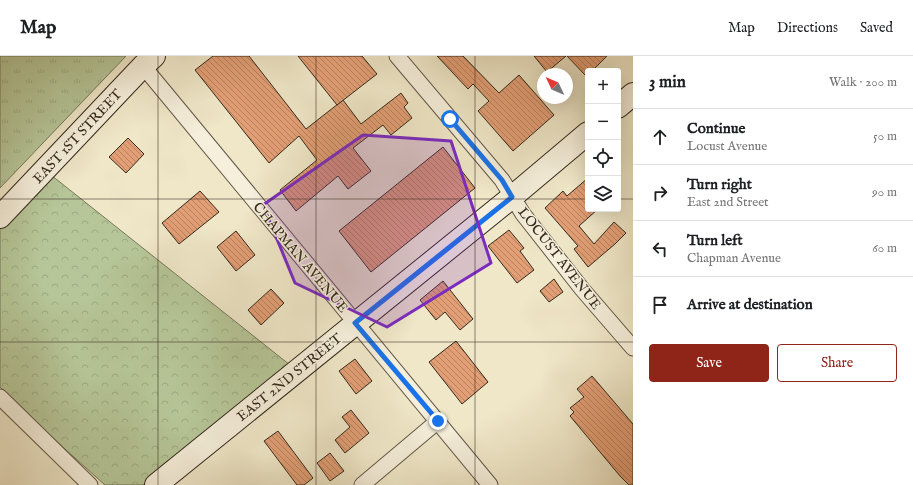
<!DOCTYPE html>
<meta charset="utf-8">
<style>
body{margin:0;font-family:"IM FELL English",serif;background:#f6f6f6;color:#202124}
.controls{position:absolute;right:12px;top:12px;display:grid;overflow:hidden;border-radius:4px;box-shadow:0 4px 16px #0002}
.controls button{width:36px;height:36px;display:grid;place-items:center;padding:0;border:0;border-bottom:1px solid #e0e0e0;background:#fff;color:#202124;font:20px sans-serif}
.compass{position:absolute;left:537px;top:12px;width:36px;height:36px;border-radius:50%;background:#fff;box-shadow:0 4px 16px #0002;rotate:314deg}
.stop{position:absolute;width:12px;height:12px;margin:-9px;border:3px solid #1a73e8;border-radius:50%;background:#fff}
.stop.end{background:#1a73e8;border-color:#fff;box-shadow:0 1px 4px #0008}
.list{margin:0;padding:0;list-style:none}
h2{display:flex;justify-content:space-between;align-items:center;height:52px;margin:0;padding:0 16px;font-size:17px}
h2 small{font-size:13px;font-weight:400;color:#757577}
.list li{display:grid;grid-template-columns:26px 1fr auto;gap:12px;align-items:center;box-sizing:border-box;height:56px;padding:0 16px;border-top:1px solid #e0e0e0}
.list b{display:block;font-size:15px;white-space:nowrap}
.list p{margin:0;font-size:13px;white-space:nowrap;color:#757577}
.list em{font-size:13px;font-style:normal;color:#757577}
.actions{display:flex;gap:8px;padding:12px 16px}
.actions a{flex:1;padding:9px 0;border:1px solid #8f2418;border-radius:4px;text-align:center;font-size:14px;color:#8f2418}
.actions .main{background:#8f2418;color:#fff}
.icon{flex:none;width:22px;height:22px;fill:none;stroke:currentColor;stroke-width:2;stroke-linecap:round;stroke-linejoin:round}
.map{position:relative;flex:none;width:633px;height:429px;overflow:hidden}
header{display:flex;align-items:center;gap:24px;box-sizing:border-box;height:56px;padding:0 20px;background:#fff;border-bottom:1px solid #e0e0e0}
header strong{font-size:19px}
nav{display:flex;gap:22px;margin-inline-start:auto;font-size:14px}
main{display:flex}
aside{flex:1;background:#fff}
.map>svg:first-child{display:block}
.forest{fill:url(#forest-crowns);stroke:#75785a}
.park{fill:url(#park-tufts);stroke:#75785a}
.building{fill:url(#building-back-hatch);stroke:#34291d}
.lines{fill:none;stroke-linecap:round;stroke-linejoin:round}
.street-casing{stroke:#635848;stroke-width:17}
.secondary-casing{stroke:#34291d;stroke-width:24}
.street{stroke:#f5efdb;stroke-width:15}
.secondary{stroke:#f5efdb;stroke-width:22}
.route{stroke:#1a73e8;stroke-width:5}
.marked{fill:#7b2cbf;fill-opacity:0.2;stroke:#7b2cbf;stroke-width:3;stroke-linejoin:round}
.grid{fill:none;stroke:#34291d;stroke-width:1;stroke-opacity:0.55}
.labels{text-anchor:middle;stroke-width:3;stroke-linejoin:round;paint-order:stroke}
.street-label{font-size:14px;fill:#34291d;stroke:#f5efdb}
</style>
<header>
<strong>Map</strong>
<nav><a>Map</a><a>Directions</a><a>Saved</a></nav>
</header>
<main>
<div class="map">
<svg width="633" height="429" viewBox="0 0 633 429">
<defs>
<pattern id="forest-crowns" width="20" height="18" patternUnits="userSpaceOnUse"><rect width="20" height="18" fill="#b6c698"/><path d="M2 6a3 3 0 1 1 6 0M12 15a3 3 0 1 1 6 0" fill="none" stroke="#9daa83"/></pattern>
<pattern id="park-tufts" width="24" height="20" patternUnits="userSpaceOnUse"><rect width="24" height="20" fill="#b6c698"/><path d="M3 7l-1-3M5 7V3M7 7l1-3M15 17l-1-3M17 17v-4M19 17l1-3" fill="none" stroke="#9daa83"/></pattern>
<pattern id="building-back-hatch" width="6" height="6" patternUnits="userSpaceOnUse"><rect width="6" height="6" fill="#e29e74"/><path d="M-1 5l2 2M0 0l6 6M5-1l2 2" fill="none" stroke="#b8815f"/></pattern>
</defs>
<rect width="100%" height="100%" fill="#efe7c8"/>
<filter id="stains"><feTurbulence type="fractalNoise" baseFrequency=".005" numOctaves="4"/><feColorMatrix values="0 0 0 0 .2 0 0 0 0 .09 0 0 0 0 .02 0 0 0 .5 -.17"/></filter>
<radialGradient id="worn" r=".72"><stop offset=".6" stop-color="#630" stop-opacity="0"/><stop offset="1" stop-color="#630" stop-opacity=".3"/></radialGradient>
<path class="forest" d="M51 119 290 309 143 429H105L46 376 0 331V173Z"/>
<path class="park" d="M0 0H126L0 132Z"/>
<g class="building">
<path d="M213 0H249L306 73 343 44 361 68 401 37 408 47 404 51 412 62 391 79 383 69 353 92 371 115 348 133 338 120 296 155 280 134 317 104 299 80 269 107 195 14Z"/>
<path d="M298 0H362L377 18 337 49Z"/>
<path d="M437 0H463L499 37 519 19 554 59 513 95 478 55 489 45 473 28 468 33Z"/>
<path d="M534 0H566L547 16Z"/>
<path d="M567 0H607L592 15H588V18L586 20Z"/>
<path d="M128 82 144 98 126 117 109 101Z"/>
<path d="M443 91 475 132 371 216 339 175Z"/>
<path d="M588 122V153H598L579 170 594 188 614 166 626 177 615 188 588 211 574 193 578 190 545 152 563 135 567 140Z"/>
<path d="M200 135 219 156 179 188 162 167Z"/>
<path d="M509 174 524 192 520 195 534 214 517 227 488 190Z"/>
<path d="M236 175 255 199 236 215 217 191Z"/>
<path d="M554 223 563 236 549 246 540 235Z"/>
<path d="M443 225 473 263 460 274 445 256 436 264 420 244Z"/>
<path d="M271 233 284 247 261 269 248 254Z"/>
<path d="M456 285 488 326 462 348 429 306Z"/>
<path d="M355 303 372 325 356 338 339 315Z"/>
<path d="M592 320 633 368V429H629L620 420 570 360 574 356 570 352 584 341 577 333Z"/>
<path d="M351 354 369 377 345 397 335 384 350 371 342 361Z"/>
<path d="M278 375 313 422 304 429H297L264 385Z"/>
<path d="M330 397 344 415 330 425 317 407Z"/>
</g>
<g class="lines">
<defs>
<g id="street">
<path d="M397 0 502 124 523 158 582 233 633 292"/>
<path d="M143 10 490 429"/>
<path d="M0 341 90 429"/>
<path d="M362 429 438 365"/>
</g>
<g id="secondary">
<path d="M618 51 633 38"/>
<path d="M0 161 143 10 154 0"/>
<path d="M156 429 512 141 588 77"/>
</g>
</defs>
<use href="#street" class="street-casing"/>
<use href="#secondary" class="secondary-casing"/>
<use href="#street" class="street"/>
<use href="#secondary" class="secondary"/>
</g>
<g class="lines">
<path class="route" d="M438 365 355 267 512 141 502 124 450 63"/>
</g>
<path class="marked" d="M363 79 451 85 491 207 387 271 295 227 263 149Z"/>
<path class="grid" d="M158 0V429M316 0V429M475 0V429M0 143H588M618 143H633M0 286H633"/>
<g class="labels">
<g class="street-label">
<text transform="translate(77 80) rotate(-47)" y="5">EAST 1ST STREET</text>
<text transform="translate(301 201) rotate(50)" y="5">CHAPMAN AVENUE</text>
<text transform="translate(560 202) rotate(52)" y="5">LOCUST AVENUE</text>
<text transform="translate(289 321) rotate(-39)" y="5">EAST 2ND STREET</text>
</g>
</g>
<rect width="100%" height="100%" filter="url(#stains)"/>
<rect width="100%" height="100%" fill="url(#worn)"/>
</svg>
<div class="controls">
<button>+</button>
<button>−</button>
<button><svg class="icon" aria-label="locate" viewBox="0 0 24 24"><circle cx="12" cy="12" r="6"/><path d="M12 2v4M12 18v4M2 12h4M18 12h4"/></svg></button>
<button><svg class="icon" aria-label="layers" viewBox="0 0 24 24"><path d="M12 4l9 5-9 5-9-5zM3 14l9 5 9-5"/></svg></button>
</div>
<svg class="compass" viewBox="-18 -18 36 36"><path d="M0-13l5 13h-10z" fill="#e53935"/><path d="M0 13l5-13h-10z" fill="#757577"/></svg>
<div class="stop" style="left:450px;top:63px"></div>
<div class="stop end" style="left:438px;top:365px"></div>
</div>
<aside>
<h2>3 min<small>Walk · 200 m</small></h2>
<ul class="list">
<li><svg class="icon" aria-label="ahead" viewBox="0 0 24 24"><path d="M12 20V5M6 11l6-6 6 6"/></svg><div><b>Continue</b><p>Locust Avenue</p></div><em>50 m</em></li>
<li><svg class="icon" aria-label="right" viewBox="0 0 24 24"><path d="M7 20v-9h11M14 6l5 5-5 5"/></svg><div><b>Turn right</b><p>East 2nd Street</p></div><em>90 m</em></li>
<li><svg class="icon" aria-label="left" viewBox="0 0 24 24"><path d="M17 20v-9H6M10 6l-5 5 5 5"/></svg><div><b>Turn left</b><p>Chapman Avenue</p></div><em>60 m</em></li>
<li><svg class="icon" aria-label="arrive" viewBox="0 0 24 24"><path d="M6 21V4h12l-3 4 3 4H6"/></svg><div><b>Arrive at destination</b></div></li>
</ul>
<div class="actions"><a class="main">Save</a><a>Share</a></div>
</aside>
</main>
